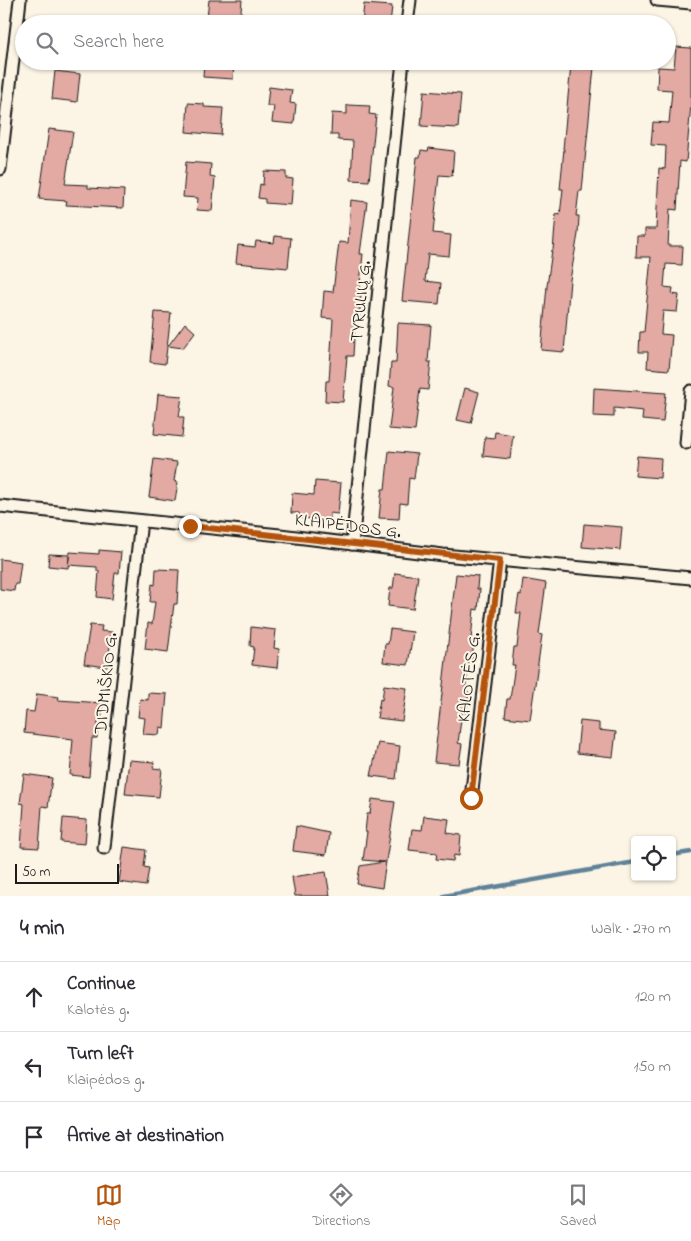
<!DOCTYPE html>
<meta charset="utf-8">
<style>
body{margin:0;font-family:"Indie Flower",sans-serif;background:#f2f2f3;color:#2b2b33}
.controls{position:absolute;right:15px;bottom:15px;display:grid;overflow:hidden;border-radius:5px;box-shadow:0 1px 4px #0004}
.controls button{width:45px;height:45px;display:grid;place-items:center;padding:0;border:0;border-bottom:1px solid #e1e1e2;background:#fff;color:#2b2b33;font:25px sans-serif}
.scale{position:absolute;left:15px;bottom:12px;width:104px;box-sizing:border-box;padding-left:5px;border:2px solid #1c1c1c;border-top:0;font-size:14px;line-height:18px;white-space:nowrap;color:#1c1c1c;-webkit-text-stroke:4px #fcf5e5;paint-order:stroke}
.stop{position:absolute;width:15px;height:15px;margin:-11px;border:4px solid #b45309;border-radius:50%;background:#fff}
.stop.end{background:#b45309;border-color:#fff;box-shadow:0 1px 5px #0008}
.list{margin:0;padding:0;list-style:none}
h2{display:flex;justify-content:space-between;align-items:center;height:65px;margin:0;padding:0 20px;font-size:21px}
h2 small{font-size:16px;font-weight:400;color:#7c7c81}
.list li{display:grid;grid-template-columns:32px 1fr auto;gap:15px;align-items:center;box-sizing:border-box;height:70px;padding:0 20px;border-top:1px solid #e1e1e2}
.list b{display:block;font-size:19px;white-space:nowrap}
.list p{margin:0;font-size:16px;white-space:nowrap;color:#7c7c81}
.list em{font-size:16px;font-style:normal;color:#7c7c81}
.icon{flex:none;width:28px;height:28px;fill:none;stroke:currentColor;stroke-width:2;stroke-linecap:round;stroke-linejoin:round}
.map{position:relative;flex:none;width:691px;height:896px;overflow:hidden}
.search{position:absolute;background:#fff;box-shadow:0 1px 4px #0004;left:15px;right:15px;top:15px;height:55px;display:flex;align-items:center;gap:12px;box-sizing:border-box;padding:0 18px;border-radius:28px;color:#7c7c81;font-size:19px}
.sheet{height:275px;background:#fff}
nav{display:flex;justify-content:space-around;align-items:center;box-sizing:border-box;height:70px;border-top:1px solid #e1e1e2;background:#fff;font-size:14px;color:#7c7c81}
nav a{display:grid;justify-items:center;gap:2px}
nav .on{color:#b45309}
.map>svg:first-child{display:block}
.lines{fill:none;stroke-linecap:round;stroke-linejoin:round}
.stream{stroke:#608299;stroke-width:4.5}
.building{fill:#e3a9a3;stroke:#1c1c1c}
.minor-casing{stroke:#1c1c1c;stroke-width:15}
.minor{stroke:#fcf5e5;stroke-width:11}
.route{stroke:#b45309;stroke-width:6}
.labels{text-anchor:middle;stroke-width:4;stroke-linejoin:round;paint-order:stroke}
.street-label{font-size:18px;fill:#1c1c1c;stroke:#fcf5e5}
</style>
<div class="map">
<svg width="691" height="896" viewBox="0 0 691 896">
<rect width="100%" height="100%" fill="#fcf5e5"/>
<filter id="ink" filterUnits="userSpaceOnUse"><feTurbulence type="fractalNoise" baseFrequency=".02" numOctaves="2"/><feDisplacementMap in="SourceGraphic" scale="10" xChannelSelector="R" yChannelSelector="G"/><feConvolveMatrix kernelMatrix="1 2 1 2 8 2 1 2 1" color-interpolation-filters="sRGB"/></filter>
<g filter="url(#ink)">
<g class="lines">
<g class="stream">
<path d="M672 855 691 852"/>
<path d="M444 896 635 862"/>
</g>
</g>
<g class="building">
<path d="M209 0H242L240 21 207 18Z"/>
<path d="M364 4 392 6 390 24H362Z"/>
<path d="M676 47 691 48V104L686 162 680 161 677 210 670 209 668 246H683L682 265 666 264 664 287 673 288 672 294 679 295 677 312 663 311 661 334 672 335 669 370 647 368 648 352H639L640 332H644L651 257H636L637 236H645V229H656L659 168 665 169 666 146 651 145 653 122 669 123 672 90 657 89 658 67 674 68Z"/>
<path d="M204 61H234L233 79 203 77Z"/>
<path d="M575 61H591V67H594L582 191H579L576 216H579L578 234 570 280 564 352 541 350 547 286 552 250H553L556 214 560 215 563 189H560L564 149H563L571 65 574 66Z"/>
<path d="M55 71 80 74 77 102 52 99Z"/>
<path d="M269 87 292 90 290 103 296 104 294 124 272 122 274 106H267Z"/>
<path d="M424 91 461 94 458 128 421 126Z"/>
<path d="M188 103 204 104V107L223 108 221 135 186 132Z"/>
<path d="M347 105 370 106 369 114 376 115 369 181 351 180 353 141 338 140V135H331L332 113 347 114Z"/>
<path d="M49 129 73 132 65 184 88 185V188L124 190 123 208 66 205 67 201 39 199Z"/>
<path d="M429 148 454 151 452 176 439 175 433 233 451 235 449 256 428 254 425 281 441 283 439 304 402 301 417 157H420L421 150 428 151Z"/>
<path d="M186 162 211 164 210 177 215 178 212 211 197 210 198 198 183 197Z"/>
<path d="M264 171 286 172V178L293 179 291 205 265 203V199L258 198 260 184 263 185Z"/>
<path d="M351 200 367 202 360 254H363L359 294H361L359 321H355L353 356H347L343 402 325 401 326 381H329L333 319 322 318 324 291 333 292 339 242 348 243Z"/>
<path d="M275 236 291 238 288 268 236 263 238 245 255 247 256 241 274 243Z"/>
<path d="M155 312 171 313 165 364 150 362Z"/>
<path d="M185 323 195 332 183 348 168 346Z"/>
<path d="M398 323 431 325 428 362H431L428 390 420 389 415 431 389 429 394 387 389 386 391 363H396Z"/>
<path d="M465 388 479 392 471 423 457 420Z"/>
<path d="M594 388 666 393 663 422 642 420 643 411 614 408V417L593 416Z"/>
<path d="M158 394 182 396 179 417H184L182 437 154 434Z"/>
<path d="M495 432 513 435 510 459 483 456 485 437 494 438Z"/>
<path d="M389 451 417 454 414 479 409 478 407 504 400 503 399 519 379 518 382 489H385Z"/>
<path d="M637 456 661 458 660 478 635 476Z"/>
<path d="M154 459 177 462 174 481 178 482 175 501 149 497Z"/>
<path d="M315 481 341 483 338 514 330 513V520L299 518V513H291L292 493 314 495Z"/>
<path d="M584 524 622 527 620 550 582 547Z"/>
<path d="M99 550 121 552 119 573H115L112 599 97 597 99 571H97V567L68 565 70 552 99 554Z"/>
<path d="M49 554 69 555 68 568 48 566Z"/>
<path d="M0 559 21 562 18 584H15L14 591 0 589Z"/>
<path d="M156 569 179 570 177 604H174L168 652 145 649 148 623 152 624 155 602H150L152 584 155 585Z"/>
<path d="M395 573 418 576 413 609 388 606 390 588H393Z"/>
<path d="M456 574 478 576 477 589H480L478 610 474 609 471 640H474L472 661H469L465 692H469L466 713 462 712 458 743 462 744 459 764 434 762Z"/>
<path d="M523 579 546 583 539 634 542 635 530 720 505 717 507 699H510L515 665H512L514 647H517L521 613H516L519 594 521 595Z"/>
<path d="M90 625 102 626 101 631 112 632 107 667 84 664Z"/>
<path d="M251 627 276 630 274 648 279 649 277 668 252 665 254 647 250 646Z"/>
<path d="M390 629 413 632 408 665 383 662 385 644H388Z"/>
<path d="M384 685 407 688 402 721 377 718 380 699 382 700Z"/>
<path d="M148 693 167 694 164 728 160 727 159 735 143 734 145 718 138 717 140 699 148 700Z"/>
<path d="M37 694 59 697 58 700 103 703 101 722H98L97 738H92L89 777 70 775 73 739 24 733 26 711 34 712Z"/>
<path d="M580 721 599 723V730L616 732 613 757 577 753Z"/>
<path d="M378 743 400 746 396 779 371 776Z"/>
<path d="M129 760 154 762 153 768 162 769 159 797 125 794Z"/>
<path d="M24 774 52 778 48 807 42 806 39 848 21 847 24 804 20 803Z"/>
<path d="M372 799 395 802 382 888 357 884 360 866 384 862 363 860 367 832H365L367 814H370Z"/>
<path d="M424 816 449 819 447 833 461 835 459 856 454 855 453 861 436 859 437 853 409 850 412 829 422 830Z"/>
<path d="M63 818 87 820 85 844 61 842Z"/>
<path d="M296 826 329 833 326 855 293 851Z"/>
<path d="M124 847 146 850 144 867 149 868 146 886 119 882Z"/>
<path d="M326 872 330 896H295L292 877Z"/>
</g>
<g class="lines">
<defs>
<g id="minor">
<path d="M657 0 691 3"/>
<path d="M407 24 410 0"/>
<path d="M0 169 20 0"/>
<path d="M686 443 691 391"/>
<path d="M0 506 280 535 443 555 691 578"/>
<path d="M352 544 403 61"/>
<path d="M471 798 500 560"/>
<path d="M104 848 141 521"/>
</g>
</defs>
<use href="#minor" class="minor-casing"/>
<use href="#minor" class="minor"/>
</g>
</g>
<g class="lines" filter="url(#ink)">
<path class="route" d="M190 526 500 560 471 798"/>
</g>
<g class="labels">
<g class="street-label">
<text transform="translate(360 301) rotate(-84)" y="6">TYRULIŲ G.</text>
<text transform="translate(348 525) rotate(7)" y="6">KLAIPĖDOS G.</text>
<text transform="translate(468 677) rotate(-83)" y="6">KALOTĖS G.</text>
<text transform="translate(105 683) rotate(-84)" y="6">DIDMIŠKIO G.</text>
</g>
</g>
</svg>
<div class="controls">
<button><svg class="icon" aria-label="locate" viewBox="0 0 24 24"><circle cx="12" cy="12" r="6"/><path d="M12 2v4M12 18v4M2 12h4M18 12h4"/></svg></button>
</div>
<div class="scale">50 m</div>
<div class="stop" style="left:471px;top:798px"></div>
<div class="stop end" style="left:190px;top:526px"></div>
<div class="search"><svg class="icon" aria-label="search" viewBox="0 0 24 24"><circle cx="10" cy="10" r="6"/><path d="M15 15l6 6"/></svg>Search here</div>
</div>
<section class="sheet">
<h2>4 min<small>Walk · 270 m</small></h2>
<ul class="list">
<li><svg class="icon" aria-label="ahead" viewBox="0 0 24 24"><path d="M12 20V5M6 11l6-6 6 6"/></svg><div><b>Continue</b><p>Kalotės g.</p></div><em>120 m</em></li>
<li><svg class="icon" aria-label="left" viewBox="0 0 24 24"><path d="M17 20v-9H6M10 6l-5 5 5 5"/></svg><div><b>Turn left</b><p>Klaipėdos g.</p></div><em>150 m</em></li>
<li><svg class="icon" aria-label="arrive" viewBox="0 0 24 24"><path d="M6 21V4h12l-3 4 3 4H6"/></svg><div><b>Arrive at destination</b></div></li>
</ul>
</section>
<nav>
<a class="on"><svg class="icon" aria-label="map" viewBox="0 0 24 24"><path d="M3 6l6-2 6 2 6-2v14l-6 2-6-2-6 2zM9 4v14M15 6v14"/></svg>Map</a>
<a><svg class="icon" aria-label="directions" viewBox="0 0 24 24"><path d="M12 3l9 9-9 9-9-9zM9 14v-3h6M13 9l2 2-2 2"/></svg>Directions</a>
<a><svg class="icon" aria-label="saved" viewBox="0 0 24 24"><path d="M7 4h10v16l-5-4-5 4z"/></svg>Saved</a>
</nav>
